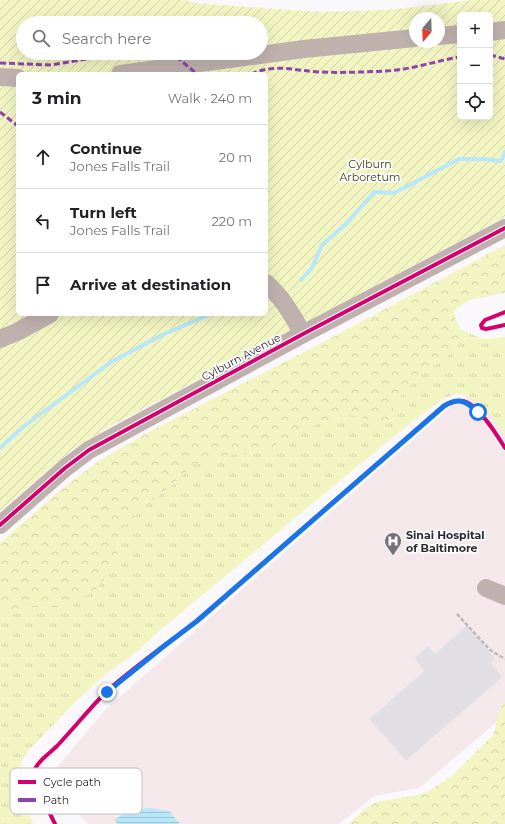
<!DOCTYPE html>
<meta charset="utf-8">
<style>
body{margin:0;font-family:Montserrat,sans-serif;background:#f6f6f6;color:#202124}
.controls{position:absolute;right:12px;top:12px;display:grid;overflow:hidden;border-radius:6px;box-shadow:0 4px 16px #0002}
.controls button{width:36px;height:36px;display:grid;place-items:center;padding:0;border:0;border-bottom:1px solid #e0e0e0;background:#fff;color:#202124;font:20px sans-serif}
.compass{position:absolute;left:409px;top:12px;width:36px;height:36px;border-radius:50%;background:#fff;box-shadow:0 4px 16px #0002;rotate:199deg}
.stop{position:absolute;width:12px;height:12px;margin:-9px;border:3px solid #1a73e8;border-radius:50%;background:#fff}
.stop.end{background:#1a73e8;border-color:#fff;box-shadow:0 1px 4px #0008}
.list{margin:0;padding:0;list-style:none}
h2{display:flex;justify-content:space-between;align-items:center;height:52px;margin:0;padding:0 16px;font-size:17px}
h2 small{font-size:13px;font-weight:400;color:#757577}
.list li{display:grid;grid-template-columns:26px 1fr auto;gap:12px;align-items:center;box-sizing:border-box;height:64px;padding:0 16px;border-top:1px solid #e0e0e0}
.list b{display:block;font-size:15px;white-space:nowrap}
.list p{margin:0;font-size:13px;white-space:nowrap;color:#757577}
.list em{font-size:13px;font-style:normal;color:#757577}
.icon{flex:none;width:22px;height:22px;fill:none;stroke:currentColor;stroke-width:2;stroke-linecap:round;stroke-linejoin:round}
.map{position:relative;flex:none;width:505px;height:824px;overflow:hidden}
.search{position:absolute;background:#fff;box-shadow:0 4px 16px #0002;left:16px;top:16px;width:252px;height:44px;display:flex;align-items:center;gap:10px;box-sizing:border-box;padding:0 14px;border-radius:22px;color:#757577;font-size:15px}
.panel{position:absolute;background:#fff;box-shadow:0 4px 16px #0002;left:16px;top:72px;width:252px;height:244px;border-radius:6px}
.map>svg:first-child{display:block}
.medical{fill:#f4e8eb}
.grass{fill:url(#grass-tufts)}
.forest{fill:url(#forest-crowns)}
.garden{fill:url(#garden-furrows);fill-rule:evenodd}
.water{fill:url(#water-rules)}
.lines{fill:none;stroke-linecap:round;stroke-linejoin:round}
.stream{stroke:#b7e7f9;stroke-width:4}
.building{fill:#e1dfe4;stroke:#e3e2e9}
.path{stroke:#beb7b6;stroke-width:2.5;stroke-dasharray:4 2;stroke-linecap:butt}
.minor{stroke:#bfb1ae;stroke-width:18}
.quiet{stroke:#8e44ad;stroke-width:3;stroke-dasharray:6 3;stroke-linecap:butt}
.cycleway-casing{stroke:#fff;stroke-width:6}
.cycleway{stroke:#d6006c;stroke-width:4}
.route{stroke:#1a73e8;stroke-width:5}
.labels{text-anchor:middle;stroke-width:3.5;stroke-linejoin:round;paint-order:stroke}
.park-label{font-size:11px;fill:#414318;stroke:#fff}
.street-label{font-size:11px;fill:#2f2831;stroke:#fff}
.poi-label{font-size:11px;font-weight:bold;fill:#2f2831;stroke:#fff;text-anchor:start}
.key{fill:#fff;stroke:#c1bec1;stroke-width:1}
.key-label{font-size:11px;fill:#2f2831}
</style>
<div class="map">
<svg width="505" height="824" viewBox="0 0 505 824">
<defs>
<pattern id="grass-tufts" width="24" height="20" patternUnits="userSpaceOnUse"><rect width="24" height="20" fill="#f2f5c2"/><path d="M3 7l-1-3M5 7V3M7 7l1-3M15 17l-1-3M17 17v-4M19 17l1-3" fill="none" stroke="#d0d2a7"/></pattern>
<pattern id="forest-crowns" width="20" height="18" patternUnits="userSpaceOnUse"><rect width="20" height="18" fill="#f2f5c2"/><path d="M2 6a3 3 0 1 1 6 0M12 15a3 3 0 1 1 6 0" fill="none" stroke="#d0d2a7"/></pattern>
<pattern id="garden-furrows" width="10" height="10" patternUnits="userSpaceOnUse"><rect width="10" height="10" fill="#f2f5c2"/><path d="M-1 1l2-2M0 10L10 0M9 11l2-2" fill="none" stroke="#d0d2a7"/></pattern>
<pattern id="water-rules" width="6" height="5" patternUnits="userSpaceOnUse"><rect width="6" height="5" fill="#b7e7f9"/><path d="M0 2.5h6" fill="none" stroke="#9ec6d6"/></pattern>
</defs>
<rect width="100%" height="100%" fill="#faf8fb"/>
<path class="medical" d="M505 374V715L419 788 374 796 339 824H88L46 780 107 708 454 404Z"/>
<path class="grass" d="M460 329 480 338 486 339 505 337V435C496 420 475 392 456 394 442 395 393 438 380 448 305 509 232 571 158 632L139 650 106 674 76 701 30 749 22 760 19 773V785L33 824H0V616L19 608 62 607 116 564 119 532 145 505 169 488 194 464 225 455 265 452 304 428 349 414 376 422 388 421 398 399 422 373 437 364 455 350Z"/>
<g class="forest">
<path d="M505 245V293L469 300 454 311 456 320 460 329 455 350 437 364 422 373 398 399 388 421 376 422 348 414 304 428 265 452 225 455 194 464 169 488 145 505 119 532 116 564 94 592 62 607 19 608 0 616V543L57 493 100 460 149 432 327 340Z"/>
<path d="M505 702V824H349L366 808 377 802 417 795 427 792 452 776 493 735 501 707Z"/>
</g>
<path class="garden" d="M0 0H186L195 3 320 12 388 10 473 0H505V217L109 427 73 449 0 511ZM460 15H490V117H460ZM415 18H439V42H415ZM23 23H261V53H23ZM18 74H266V314H18Z"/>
<path class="water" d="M151 808 169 811 180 824H118L114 820C127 811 135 809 151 808Z"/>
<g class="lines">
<g class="stream">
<path d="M301 280 312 268 322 245 347 223 374 192 394 193 459 159H485L501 161 505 152"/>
<path d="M0 448 23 427 111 362 162 335 211 314"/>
</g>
</g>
<path class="building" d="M467 626 495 659 490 663 502 677 406 760 370 719 425 671 415 658 428 647 435 654Z"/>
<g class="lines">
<path class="path" d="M457 614 490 650 505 659"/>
<g class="minor">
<path d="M490 32 505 30"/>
<path d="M439 36 460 34"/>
<path d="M120 74 304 49 415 38"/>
<path d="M0 77 18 78"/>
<path d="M266 283C283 298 292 315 303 334"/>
<path d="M0 339 17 332 50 314"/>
<path d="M0 525 65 468 89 450 303 334 505 228"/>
<path d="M486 588 505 596"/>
</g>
<g class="quiet">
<path d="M168 53 179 59 197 74"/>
<path d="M490 55 505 59"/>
<path d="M0 63 51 65 121 53"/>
<path d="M251 74C276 63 295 71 320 72 342 73 364 72 385 71 411 70 435 61 460 57"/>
<path d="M0 112 18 126"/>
</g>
<defs>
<g id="cycleway">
<path d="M505 312 485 320 481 325 482 328 486 329 505 325"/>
<path d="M0 525 65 468 89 450 303 334 505 228"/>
<path d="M55 824 33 779C32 764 48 755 57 746 74 728 90 708 107 691 135 666 167 644 197 621L444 406C450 403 456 400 463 401 478 404 497 435 505 448"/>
</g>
</defs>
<use href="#cycleway" class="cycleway-casing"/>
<use href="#cycleway" class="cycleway"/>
</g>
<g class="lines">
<path class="route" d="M107 692 164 646 197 621 444 406C459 397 466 401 478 412"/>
</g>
<defs>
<symbol id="hospital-pin" viewBox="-11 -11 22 30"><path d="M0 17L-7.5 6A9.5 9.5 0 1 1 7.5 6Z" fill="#767178" stroke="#fff"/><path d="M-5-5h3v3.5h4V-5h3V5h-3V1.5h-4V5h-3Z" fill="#fff"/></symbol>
</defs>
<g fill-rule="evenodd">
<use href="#hospital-pin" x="383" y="531" width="20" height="27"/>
</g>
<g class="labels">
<g class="park-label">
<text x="370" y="168">Cylburn<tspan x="370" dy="13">Arboretum</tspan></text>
</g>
<g class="street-label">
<text transform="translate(241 357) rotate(-28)" y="4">Cylburn Avenue</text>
</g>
<g class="poi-label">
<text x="406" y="539">Sinai Hospital<tspan x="406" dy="13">of Baltimore</tspan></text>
</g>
</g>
<rect x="10" y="768" width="132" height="46" rx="6" class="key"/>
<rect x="18" y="780" width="18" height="4" fill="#d6006c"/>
<rect x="18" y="798" width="18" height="4" fill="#8e44ad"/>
<g class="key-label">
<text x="43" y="786">Cycle path</text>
<text x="43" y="804">Path</text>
</g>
</svg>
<div class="controls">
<button>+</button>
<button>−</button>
<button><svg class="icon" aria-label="locate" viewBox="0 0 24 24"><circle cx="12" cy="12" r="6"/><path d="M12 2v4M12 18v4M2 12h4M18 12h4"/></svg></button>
</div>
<svg class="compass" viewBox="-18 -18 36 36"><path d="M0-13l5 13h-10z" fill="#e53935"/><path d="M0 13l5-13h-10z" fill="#757577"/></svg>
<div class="stop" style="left:478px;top:412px"></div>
<div class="stop end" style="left:107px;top:692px"></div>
<div class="search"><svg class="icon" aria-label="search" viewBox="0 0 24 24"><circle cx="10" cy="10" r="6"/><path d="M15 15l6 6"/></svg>Search here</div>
<section class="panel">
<h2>3 min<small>Walk · 240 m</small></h2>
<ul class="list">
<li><svg class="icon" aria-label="ahead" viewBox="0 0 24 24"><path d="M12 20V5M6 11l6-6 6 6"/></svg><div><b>Continue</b><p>Jones Falls Trail</p></div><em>20 m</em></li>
<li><svg class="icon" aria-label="left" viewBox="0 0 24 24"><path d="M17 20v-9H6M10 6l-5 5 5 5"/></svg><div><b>Turn left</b><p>Jones Falls Trail</p></div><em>220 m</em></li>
<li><svg class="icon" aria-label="arrive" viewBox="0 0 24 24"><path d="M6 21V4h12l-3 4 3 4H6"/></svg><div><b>Arrive at destination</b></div></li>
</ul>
</section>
</div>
